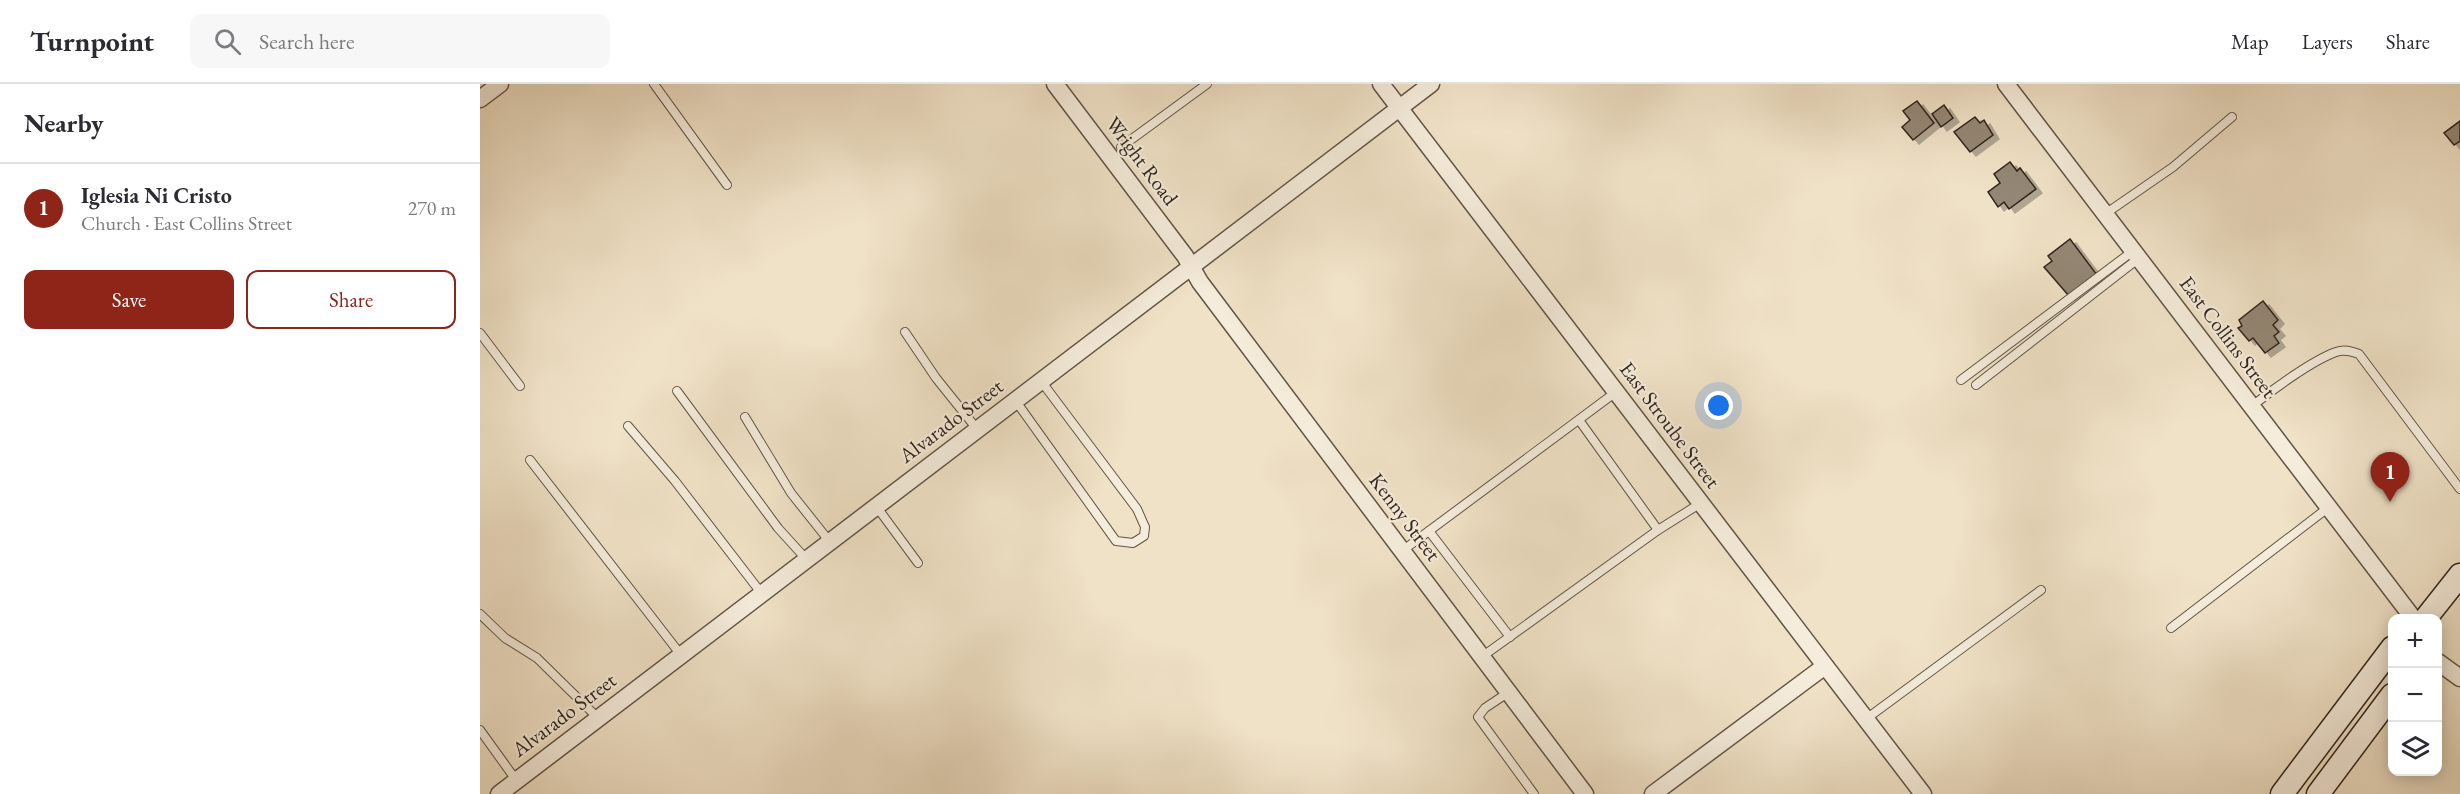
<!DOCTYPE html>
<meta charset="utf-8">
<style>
body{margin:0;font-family:"EB Garamond",serif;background:#f7f7f7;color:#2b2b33}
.controls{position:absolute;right:18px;bottom:18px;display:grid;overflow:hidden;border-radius:12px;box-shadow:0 3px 15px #0003}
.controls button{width:54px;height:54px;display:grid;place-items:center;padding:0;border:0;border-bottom:2px solid #e1e1e2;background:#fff;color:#2b2b33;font:30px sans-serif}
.you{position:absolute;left:1239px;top:322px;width:21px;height:21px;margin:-15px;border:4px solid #fff;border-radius:50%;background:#1a73e8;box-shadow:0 0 0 9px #1a73e833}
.badge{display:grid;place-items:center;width:39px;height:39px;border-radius:50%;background:#8f2418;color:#fff;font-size:20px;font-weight:700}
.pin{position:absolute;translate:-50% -50px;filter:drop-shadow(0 2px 3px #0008)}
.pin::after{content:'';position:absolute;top:32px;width:21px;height:18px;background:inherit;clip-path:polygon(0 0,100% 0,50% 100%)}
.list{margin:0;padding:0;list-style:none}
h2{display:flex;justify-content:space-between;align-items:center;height:78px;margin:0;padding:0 24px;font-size:26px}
h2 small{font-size:20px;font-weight:400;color:#7c7c81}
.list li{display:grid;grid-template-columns:39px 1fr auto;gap:18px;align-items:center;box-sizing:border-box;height:90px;padding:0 24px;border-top:2px solid #e1e1e2}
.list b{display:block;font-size:22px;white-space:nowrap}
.list p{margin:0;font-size:20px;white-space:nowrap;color:#7c7c81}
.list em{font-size:20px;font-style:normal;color:#7c7c81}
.actions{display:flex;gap:12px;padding:18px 24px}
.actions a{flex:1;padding:14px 0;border:2px solid #8f2418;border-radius:12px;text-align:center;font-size:21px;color:#8f2418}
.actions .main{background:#8f2418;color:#fff}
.icon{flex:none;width:33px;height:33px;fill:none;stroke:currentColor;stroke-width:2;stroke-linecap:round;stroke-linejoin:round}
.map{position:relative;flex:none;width:1980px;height:710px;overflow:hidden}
header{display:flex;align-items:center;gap:36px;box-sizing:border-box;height:84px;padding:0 30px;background:#fff;border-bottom:2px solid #e1e1e2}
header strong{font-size:28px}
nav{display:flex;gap:33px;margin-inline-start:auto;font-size:21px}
.search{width:420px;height:54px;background:#f7f7f7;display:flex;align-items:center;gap:15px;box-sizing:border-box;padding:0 21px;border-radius:12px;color:#7c7c81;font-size:22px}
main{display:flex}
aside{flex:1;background:#fff}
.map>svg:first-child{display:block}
.building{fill:#948775;stroke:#30241c;stroke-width:1.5;filter:url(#shadow)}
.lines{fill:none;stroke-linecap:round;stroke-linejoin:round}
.service-casing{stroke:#605447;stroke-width:10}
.minor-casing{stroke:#605447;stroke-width:19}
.secondary-casing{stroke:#30241c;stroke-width:25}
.service{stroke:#f5ecdb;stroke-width:8}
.minor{stroke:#f5ecdb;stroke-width:16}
.secondary{stroke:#f5ecdb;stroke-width:22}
.labels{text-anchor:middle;stroke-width:4.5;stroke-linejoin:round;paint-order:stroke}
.street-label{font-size:21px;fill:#30241c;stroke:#f5ecdb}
</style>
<header>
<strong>Turnpoint</strong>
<div class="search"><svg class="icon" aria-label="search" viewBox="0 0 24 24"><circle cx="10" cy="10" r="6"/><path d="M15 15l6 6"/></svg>Search here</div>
<nav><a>Map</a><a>Layers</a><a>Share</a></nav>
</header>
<main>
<aside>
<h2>Nearby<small></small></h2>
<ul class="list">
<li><span class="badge">1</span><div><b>Iglesia Ni Cristo</b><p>Church · East Collins Street</p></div><em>270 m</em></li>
</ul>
<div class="actions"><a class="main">Save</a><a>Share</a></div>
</aside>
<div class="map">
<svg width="1980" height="710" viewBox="0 0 1980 710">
<defs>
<filter id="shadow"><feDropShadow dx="6" dy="4" stdDeviation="0" flood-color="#0004"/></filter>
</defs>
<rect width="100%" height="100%" fill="#f0e2c7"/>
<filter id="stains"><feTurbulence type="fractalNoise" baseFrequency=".00333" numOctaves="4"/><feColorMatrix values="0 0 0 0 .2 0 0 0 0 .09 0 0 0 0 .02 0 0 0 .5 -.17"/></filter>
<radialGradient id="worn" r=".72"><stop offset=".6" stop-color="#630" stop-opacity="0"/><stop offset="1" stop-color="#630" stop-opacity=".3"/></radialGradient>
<g class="building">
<path d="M1437 17 1454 39 1433 56 1422 43 1430 36 1423 27Z"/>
<path d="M1464 21 1473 34 1461 43 1452 30Z"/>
<path d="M1495 33 1500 39 1504 36 1513 51 1490 68 1474 48Z"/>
<path d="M1980 37V57L1974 61 1964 49Z"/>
<path d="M1530 78 1537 87 1540 84 1556 105 1529 125 1524 118 1518 123 1508 108 1520 99 1514 90Z"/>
<path d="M1590 155 1617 191 1589 212 1564 183 1572 177 1568 172Z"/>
<path d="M1783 217 1798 236 1793 241 1799 248 1794 252 1799 259 1785 269 1773 254 1769 257 1758 244 1762 242 1759 236Z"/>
</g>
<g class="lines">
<defs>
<g id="service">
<path d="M174 0 247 101"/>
<path d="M641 63 727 0"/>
<path d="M1625 130 1693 83 1752 33"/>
<path d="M425 248 456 294 497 345"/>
<path d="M0 249 40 302"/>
<path d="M1481 296 1653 167"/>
<path d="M1496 301 1659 174"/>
<path d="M197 307 298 444 327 476"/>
<path d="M535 316 636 457 653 459 664 452 665 443 657 425 561 297"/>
<path d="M1772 322C1792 306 1833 276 1856 268 1864 265 1871 267 1879 270L1980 405"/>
<path d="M265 333 311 409 350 458"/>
<path d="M1099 336 1178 446"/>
<path d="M148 342 195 397 282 510"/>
<path d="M50 376 201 571"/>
<path d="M396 422 438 479"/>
<path d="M949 447 1030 553"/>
<path d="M922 467 1136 308"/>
<path d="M0 530 25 554 57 574 118 634"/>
<path d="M1691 544 1849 423"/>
<path d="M1003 572 1178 446 1221 419"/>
<path d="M1029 608 1005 624 998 633 1054 710"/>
<path d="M1386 635 1561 506"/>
<path d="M0 646 36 696"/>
</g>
<g id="minor">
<path d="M575 0 705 172 720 198 1105 710"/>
<path d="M901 0 1443 710"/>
<path d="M1526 0 1933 534"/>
<path d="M0 15 20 0"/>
<path d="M1958 578 1980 594"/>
<path d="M19 710 951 0"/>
<path d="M1173 710 1345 582"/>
</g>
<g id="secondary">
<path d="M1946 534 1980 491"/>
<path d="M1802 710 1912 564"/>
<path d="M1838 710 1912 611"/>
</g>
</defs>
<use href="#service" class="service-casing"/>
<use href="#minor" class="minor-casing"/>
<use href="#secondary" class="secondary-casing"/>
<use href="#service" class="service"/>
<use href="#minor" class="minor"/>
<use href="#secondary" class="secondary"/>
</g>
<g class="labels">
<g class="street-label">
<text transform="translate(662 77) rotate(53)" y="7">Wright Road</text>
<text transform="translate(1748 253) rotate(53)" y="7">East Collins Street</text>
<text transform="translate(471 337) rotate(-37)" y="7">Alvarado Street</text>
<text transform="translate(1190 341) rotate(53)" y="7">East Stroube Street</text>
<text transform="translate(925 433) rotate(53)" y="7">Kenny Street</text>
<text transform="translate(84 631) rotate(-37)" y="7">Alvarado Street</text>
</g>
</g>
<rect width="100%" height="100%" filter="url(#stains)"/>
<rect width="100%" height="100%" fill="url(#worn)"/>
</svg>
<div class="controls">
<button>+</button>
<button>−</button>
<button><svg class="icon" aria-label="layers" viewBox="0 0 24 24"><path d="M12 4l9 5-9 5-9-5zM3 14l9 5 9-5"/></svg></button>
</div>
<div class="you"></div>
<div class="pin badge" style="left:1910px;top:418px">1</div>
</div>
</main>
